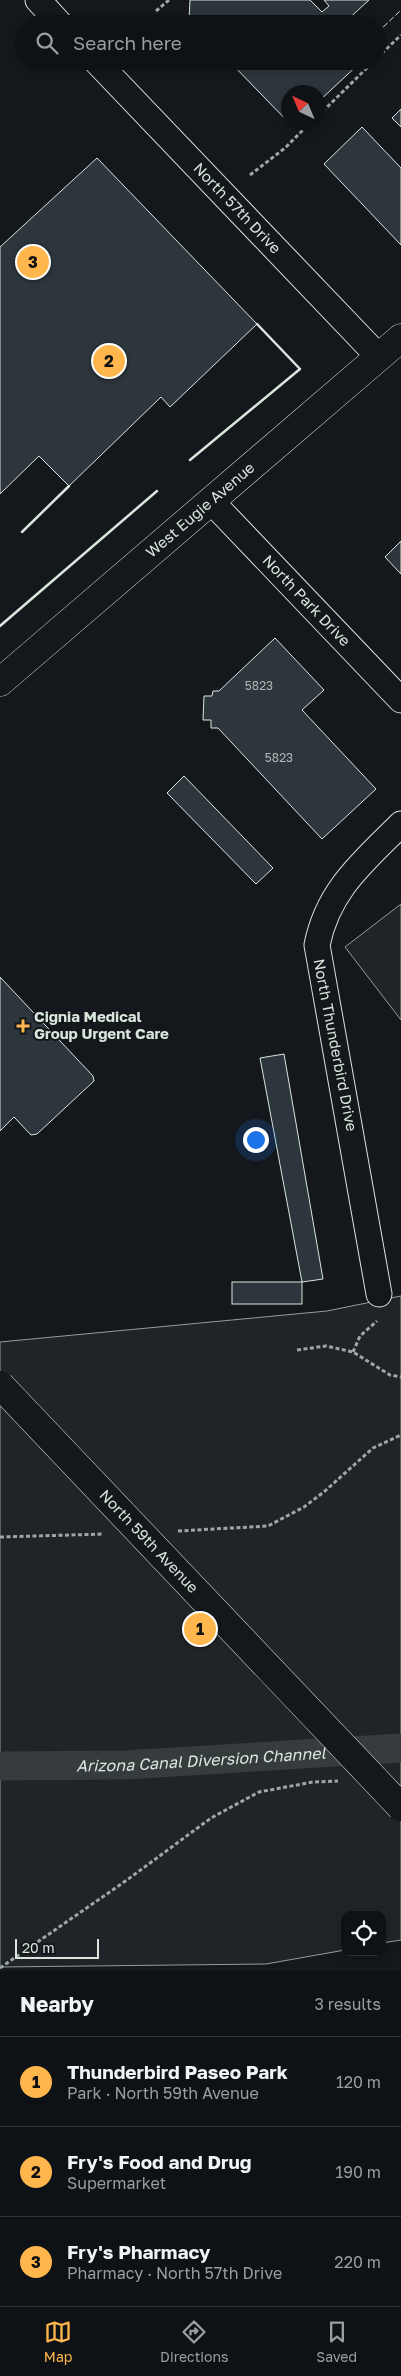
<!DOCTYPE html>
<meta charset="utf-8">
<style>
body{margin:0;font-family:"Golos Text",sans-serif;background:#1d2022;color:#f1f3f6}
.controls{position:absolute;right:15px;bottom:15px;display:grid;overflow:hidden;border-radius:10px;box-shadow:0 2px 8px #0003}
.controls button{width:45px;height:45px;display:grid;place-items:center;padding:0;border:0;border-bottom:1px solid #2f3234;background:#0f1215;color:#f1f3f6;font:25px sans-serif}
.compass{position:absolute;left:281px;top:85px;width:45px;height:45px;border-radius:50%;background:#0f1215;box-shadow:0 2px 8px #0003;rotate:316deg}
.scale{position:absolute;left:15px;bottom:12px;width:84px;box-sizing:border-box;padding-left:5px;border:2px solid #d8e6dc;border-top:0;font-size:14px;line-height:18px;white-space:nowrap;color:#d8e6dc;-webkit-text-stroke:4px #14181c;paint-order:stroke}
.you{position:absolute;left:255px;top:1139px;width:18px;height:18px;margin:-12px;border:4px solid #fff;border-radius:50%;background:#1a73e8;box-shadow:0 0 0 8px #1a73e833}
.badge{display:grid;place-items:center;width:32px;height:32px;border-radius:50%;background:#ffb74d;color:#111;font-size:16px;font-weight:700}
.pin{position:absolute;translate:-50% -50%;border:2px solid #fff;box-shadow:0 1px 5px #0006}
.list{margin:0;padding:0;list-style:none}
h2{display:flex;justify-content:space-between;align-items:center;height:65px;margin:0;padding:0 20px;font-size:21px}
h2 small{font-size:16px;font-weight:400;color:#9b9ea0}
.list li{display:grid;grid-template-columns:32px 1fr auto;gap:15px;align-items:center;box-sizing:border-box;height:90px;padding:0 20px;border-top:1px solid #2f3234}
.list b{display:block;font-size:19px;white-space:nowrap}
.list p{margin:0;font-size:16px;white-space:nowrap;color:#9b9ea0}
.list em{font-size:16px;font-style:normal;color:#9b9ea0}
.icon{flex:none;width:28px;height:28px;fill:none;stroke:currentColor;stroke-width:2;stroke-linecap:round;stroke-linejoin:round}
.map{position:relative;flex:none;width:401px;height:1971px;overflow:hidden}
.search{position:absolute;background:#0f1215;box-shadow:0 2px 8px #0003;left:15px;right:15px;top:15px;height:55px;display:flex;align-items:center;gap:12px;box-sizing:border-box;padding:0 18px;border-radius:28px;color:#9b9ea0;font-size:19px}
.sheet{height:335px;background:#0f1215}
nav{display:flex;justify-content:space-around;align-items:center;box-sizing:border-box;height:70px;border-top:1px solid #2f3234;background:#0f1215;font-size:14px;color:#9b9ea0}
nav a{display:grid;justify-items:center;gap:2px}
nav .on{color:#ffb74d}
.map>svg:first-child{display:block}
.green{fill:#202428;stroke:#939e99}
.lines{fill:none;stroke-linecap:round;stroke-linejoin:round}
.canal{stroke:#363b3e;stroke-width:29}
.building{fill:#2c363c;stroke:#d8e6dc}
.minor-casing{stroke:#d8e6dc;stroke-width:27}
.tertiary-casing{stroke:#d8e6dc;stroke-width:29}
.path{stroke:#9da8a2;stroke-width:3;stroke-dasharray:4 2.5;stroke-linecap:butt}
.minor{stroke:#14181c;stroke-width:25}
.tertiary{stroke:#14181c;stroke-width:28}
.secondary-bridge-casing{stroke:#d8e6dc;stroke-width:29;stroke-linecap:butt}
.secondary-bridge{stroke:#14181c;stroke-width:28}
.fence{stroke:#d8e6dc;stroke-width:1;stroke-dasharray:6 2.5;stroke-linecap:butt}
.wall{stroke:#d8e6dc;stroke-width:2.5}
.poi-dot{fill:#ffb74d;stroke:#14181c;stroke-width:2}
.labels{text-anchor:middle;stroke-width:4;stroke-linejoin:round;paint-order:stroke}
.number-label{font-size:12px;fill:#adbab4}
.street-label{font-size:15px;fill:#d8e6dc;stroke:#14181c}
.poi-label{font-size:15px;font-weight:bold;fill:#d8e6dc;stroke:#14181c;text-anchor:start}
.water-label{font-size:16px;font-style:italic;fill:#d8e6dc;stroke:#14181c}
</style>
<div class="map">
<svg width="401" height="1971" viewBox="0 0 401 1971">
<rect width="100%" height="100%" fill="#14181c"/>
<g class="green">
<path d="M401 904V1020L345 947Z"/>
<path d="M401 1296V1940L382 1943V1915H345V1950L266 1964 0 1967V1342L327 1311Z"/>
</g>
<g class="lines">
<path class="canal" id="s1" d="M0 1766 125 1765 401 1748"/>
</g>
<g class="building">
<path d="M190 0H310L322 12 329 6 324 0H369L343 24H193L189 20Z"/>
<path d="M229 61H362L318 102V92H288V122H297L293 127Z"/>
<path d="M401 109V127L392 118Z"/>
<path d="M362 127 401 168V245L324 164Z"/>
<path d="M97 158 257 324 170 407 161 397 69 486 39 456 0 494V247Z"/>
<path d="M401 541V574L385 557Z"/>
<path d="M275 638 324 690 302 710 376 789 322 839 218 728H211V720H203L204 696H212L213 691H219Z"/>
<path d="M184 776 273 868 256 884 167 793Z"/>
<path d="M0 977 93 1076 94 1081 37 1134 31 1135 14 1117 0 1131Z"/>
<path d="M284 1054 323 1279 302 1282 260 1058Z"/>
<rect x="232" y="1282" width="70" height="22"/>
</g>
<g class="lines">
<defs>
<g id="minor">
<path d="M38 0 60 24"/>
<path id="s2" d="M96 61 378 356"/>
<path id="s3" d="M211 501 401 700"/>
<path d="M379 1294 317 945C328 890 363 862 401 824"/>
</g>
<g id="tertiary">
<path id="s4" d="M0 682 401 338"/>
</g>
</defs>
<use href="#minor" class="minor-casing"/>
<use href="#tertiary" class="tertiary-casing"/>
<g class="path">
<path d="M156 11 169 0"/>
<path d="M377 58 401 35"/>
<path d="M318 116 374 61"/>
<path d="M250 175 285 148 311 122"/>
<path d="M297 1350 326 1346 353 1352 390 1375 401 1377"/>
<path d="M353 1352 360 1336 377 1321"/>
<path d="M178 1531 268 1526 304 1507 325 1491 373 1448 401 1435"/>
<path d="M0 1537 104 1534"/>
<path d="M0 1968 127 1880 211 1818 259 1792 313 1782 338 1781"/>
</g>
<use href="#minor" class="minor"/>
<use href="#tertiary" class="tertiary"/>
<defs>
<g id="secondary-bridge">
<path id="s5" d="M0 1385 401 1807"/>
</g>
</defs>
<use href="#secondary-bridge" class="secondary-bridge-casing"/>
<use href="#secondary-bridge" class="secondary-bridge"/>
<path class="fence" d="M377 33 401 10"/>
<g class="wall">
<path d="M190 460 300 369 257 324"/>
<path d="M22 532 69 486"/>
<path d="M0 626 157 491"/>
</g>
</g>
<path class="poi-dot" d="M20.5 1018.5h5v5h5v5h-5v5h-5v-5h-5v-5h5z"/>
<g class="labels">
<g class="number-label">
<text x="259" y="690">5823</text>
<text x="279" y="762">5823</text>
</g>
<g class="street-label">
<text dy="5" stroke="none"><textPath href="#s2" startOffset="204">North 57th Drive</textPath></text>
<text dy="5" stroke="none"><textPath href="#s4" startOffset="264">West Eugie Avenue</textPath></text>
<text dy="5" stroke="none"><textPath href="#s3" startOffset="138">North Park Drive</textPath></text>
<text transform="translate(335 1045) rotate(79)" y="5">North Thunderbird Drive</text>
<text dy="5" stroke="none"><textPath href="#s5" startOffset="216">North 59th Avenue</textPath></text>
</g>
<g class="poi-label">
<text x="34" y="1022">Cignia Medical<tspan x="34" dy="17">Group Urgent Care</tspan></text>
</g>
<g class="water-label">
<text dy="6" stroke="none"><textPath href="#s1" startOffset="201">Arizona Canal Diversion Channel</textPath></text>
</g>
</g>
</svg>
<div class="controls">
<button><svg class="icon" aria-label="locate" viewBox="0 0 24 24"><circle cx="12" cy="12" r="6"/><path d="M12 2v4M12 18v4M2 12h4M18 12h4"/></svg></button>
</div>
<svg class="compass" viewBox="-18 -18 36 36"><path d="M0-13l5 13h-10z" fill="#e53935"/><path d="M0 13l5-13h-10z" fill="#9b9ea0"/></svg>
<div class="scale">20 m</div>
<div class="you"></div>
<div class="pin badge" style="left:200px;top:1629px">1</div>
<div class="pin badge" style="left:109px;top:361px">2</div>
<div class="pin badge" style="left:33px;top:262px">3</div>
<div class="search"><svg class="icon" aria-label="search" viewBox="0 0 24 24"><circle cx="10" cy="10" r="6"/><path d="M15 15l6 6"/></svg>Search here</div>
</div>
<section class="sheet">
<h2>Nearby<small>3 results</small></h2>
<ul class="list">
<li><span class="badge">1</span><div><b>Thunderbird Paseo Park</b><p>Park · North 59th Avenue</p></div><em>120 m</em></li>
<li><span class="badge">2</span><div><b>Fry's Food and Drug</b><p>Supermarket</p></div><em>190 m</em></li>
<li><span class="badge">3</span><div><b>Fry's Pharmacy</b><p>Pharmacy · North 57th Drive</p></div><em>220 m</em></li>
</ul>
</section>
<nav>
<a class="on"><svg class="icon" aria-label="map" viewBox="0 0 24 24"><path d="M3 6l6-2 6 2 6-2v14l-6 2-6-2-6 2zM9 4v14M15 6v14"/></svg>Map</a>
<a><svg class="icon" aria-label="directions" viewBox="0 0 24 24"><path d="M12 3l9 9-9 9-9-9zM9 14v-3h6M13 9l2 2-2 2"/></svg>Directions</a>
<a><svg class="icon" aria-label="saved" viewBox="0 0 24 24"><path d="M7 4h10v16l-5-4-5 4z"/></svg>Saved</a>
</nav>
